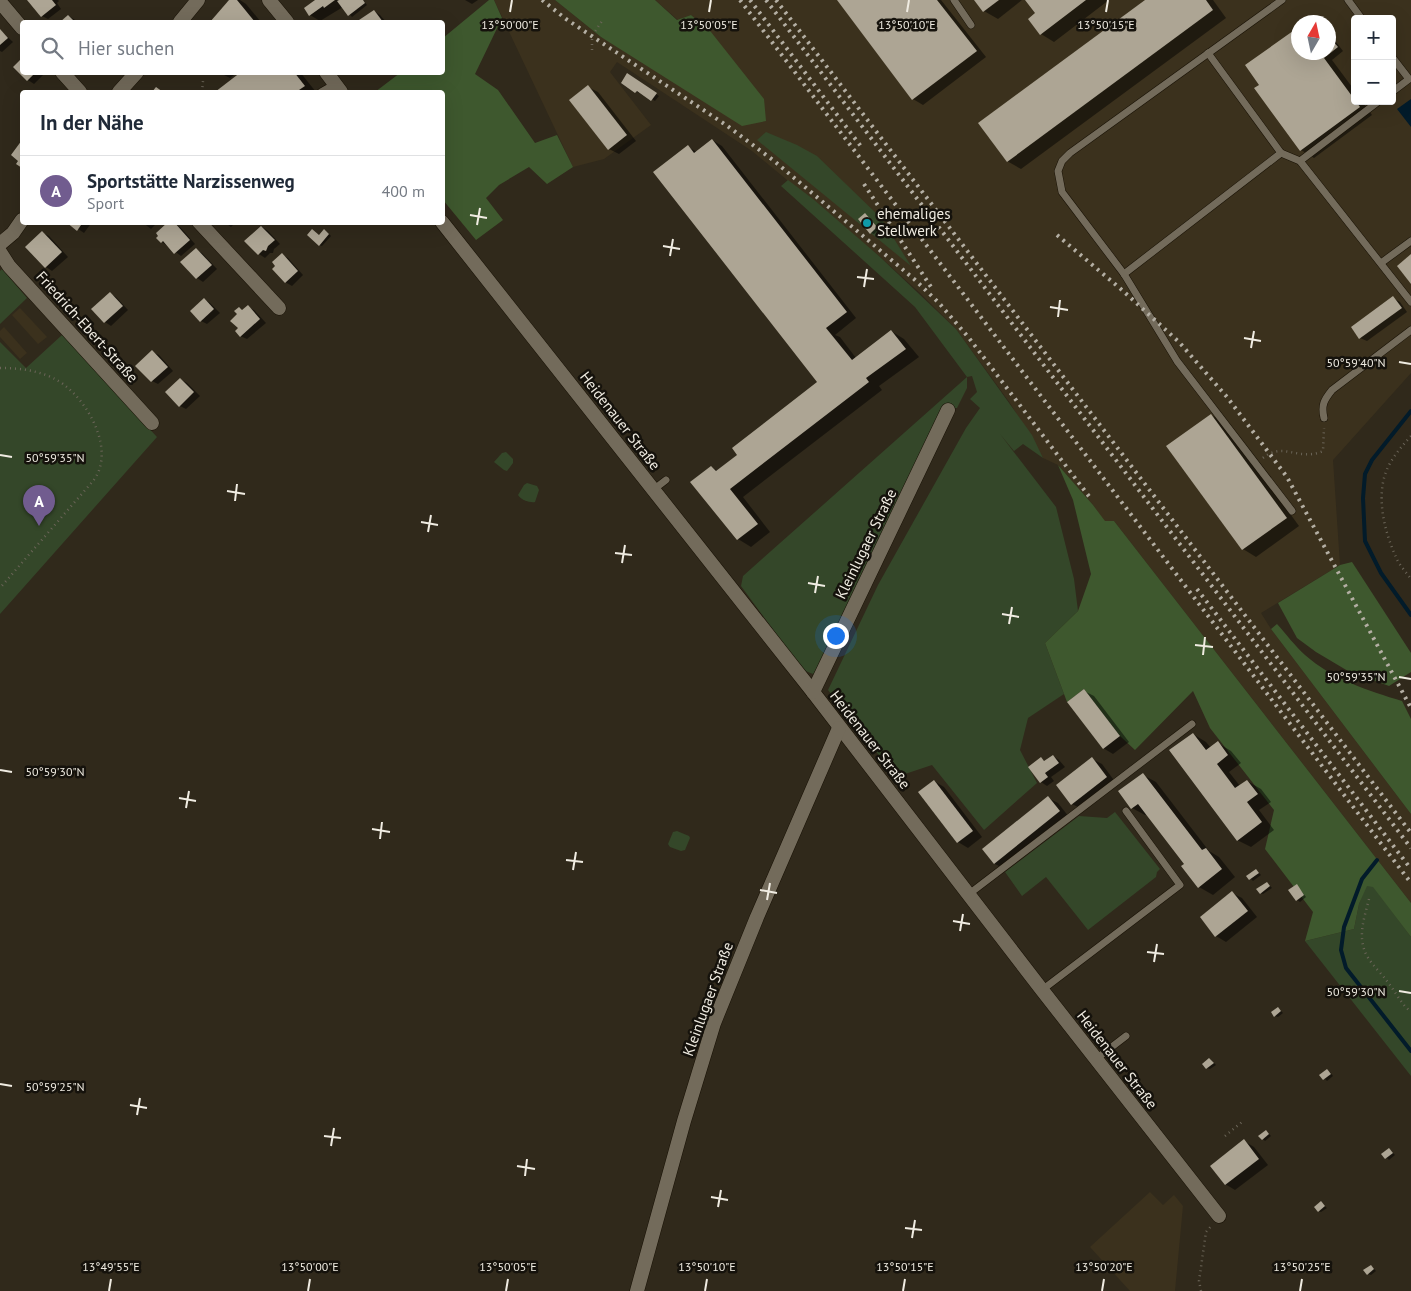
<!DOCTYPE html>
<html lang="de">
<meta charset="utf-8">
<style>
body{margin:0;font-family:"PT Sans",sans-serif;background:#f2f2f3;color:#1f2937}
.controls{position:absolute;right:15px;top:15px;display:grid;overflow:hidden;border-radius:5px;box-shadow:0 5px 20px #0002}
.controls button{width:45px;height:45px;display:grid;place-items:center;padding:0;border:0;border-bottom:1px solid #e0e1e3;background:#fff;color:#1f2937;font:25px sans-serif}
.compass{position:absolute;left:1291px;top:15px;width:45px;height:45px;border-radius:50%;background:#fff;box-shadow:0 5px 20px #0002;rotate:9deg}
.you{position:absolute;left:835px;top:635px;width:18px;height:18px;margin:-12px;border:4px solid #fff;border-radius:50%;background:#1a73e8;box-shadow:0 0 0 8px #1a73e833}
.badge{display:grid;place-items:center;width:32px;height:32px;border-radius:50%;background:#715c8f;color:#fff;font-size:16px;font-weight:700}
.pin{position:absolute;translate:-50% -41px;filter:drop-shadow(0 1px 2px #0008)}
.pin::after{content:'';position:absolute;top:26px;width:18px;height:15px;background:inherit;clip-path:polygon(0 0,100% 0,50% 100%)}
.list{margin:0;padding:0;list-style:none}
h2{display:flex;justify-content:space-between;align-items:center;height:65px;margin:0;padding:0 20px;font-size:21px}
h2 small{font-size:16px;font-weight:400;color:#747a83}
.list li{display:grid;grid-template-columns:32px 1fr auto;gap:15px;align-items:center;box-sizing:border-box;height:70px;padding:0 20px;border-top:1px solid #e0e1e3}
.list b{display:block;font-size:19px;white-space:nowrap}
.list p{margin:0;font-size:16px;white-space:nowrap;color:#747a83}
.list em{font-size:16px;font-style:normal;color:#747a83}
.icon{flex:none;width:28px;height:28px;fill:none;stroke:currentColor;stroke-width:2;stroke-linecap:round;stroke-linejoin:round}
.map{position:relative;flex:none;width:1411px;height:1291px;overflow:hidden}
.search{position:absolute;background:#fff;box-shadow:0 5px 20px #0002;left:20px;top:20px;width:425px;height:55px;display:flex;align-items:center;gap:12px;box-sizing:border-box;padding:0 18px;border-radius:5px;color:#747a83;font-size:19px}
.panel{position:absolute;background:#fff;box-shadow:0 5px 20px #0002;left:20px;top:90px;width:425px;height:135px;border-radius:5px}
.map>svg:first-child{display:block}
.built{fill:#3b311d;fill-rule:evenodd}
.green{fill:#344729}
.forest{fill:#3e582e}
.water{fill:#021b2a}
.shadow{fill:#0007}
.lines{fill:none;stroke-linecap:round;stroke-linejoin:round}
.stream{stroke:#021b2a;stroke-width:4}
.building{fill:#ada594}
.lane-casing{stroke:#181105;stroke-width:8}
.street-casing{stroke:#181105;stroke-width:15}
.path{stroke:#6b6558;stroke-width:2.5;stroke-dasharray:1 4;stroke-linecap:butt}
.lane{stroke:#736b5b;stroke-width:7}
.street{stroke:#736b5b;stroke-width:14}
.rail{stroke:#b4afa4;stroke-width:4;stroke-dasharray:2.5 5;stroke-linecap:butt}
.ticks{fill:none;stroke:#f0ece2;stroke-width:2}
.culture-dot{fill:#0f9aa8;stroke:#15120c;stroke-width:2}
.labels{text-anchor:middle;stroke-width:5;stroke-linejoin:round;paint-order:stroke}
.poi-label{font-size:15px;fill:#f0ece2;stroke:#15120c;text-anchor:start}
.street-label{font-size:15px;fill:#f0ece2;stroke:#15120c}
.ticks-label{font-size:12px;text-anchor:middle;fill:#f0ece2;stroke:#15120c;stroke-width:5;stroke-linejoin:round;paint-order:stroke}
</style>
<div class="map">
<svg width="1411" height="1291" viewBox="0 0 1411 1291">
<rect width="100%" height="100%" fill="#30291b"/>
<g class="built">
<path d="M494 0H555L601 37 763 99 710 32 691 15 678 20 655 0H1411V373L1333 460 1340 565 1261 613 1271 629 1411 814V903L1114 521 1105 522 1093 505 1058 465 1043 458 1010 403 956 329 920 293 879 256 752 151 617 62 610 72 651 125 604 159 573 167ZM1355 19H1392V101H1355ZM1298 22H1328V52H1298Z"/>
<path d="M20 308 47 337 38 344 12 315Z"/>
<path d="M4 327 27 353 20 359 0 337V331Z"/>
<path d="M1150 1192 1163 1205 1174 1195 1183 1206 1175 1291H1130L1090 1247Z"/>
</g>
<g class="green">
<path d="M766 132 797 145 817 156 881 218 911 266 757 140Z"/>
<path d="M788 180 813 199 879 256 956 329 1032 435 1043 458 1023 444 1014 451 1000 434 1056 507 1074 579 1078 611 1045 643 1064 694 1028 718 1020 750 1037 783 984 830 932 765 896 777 828 690 878 585 966 428 980 408 970 399 977 392 972 376 967 377V388L957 408H944L818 671 813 674 803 670 741 586 743 576 967 377 915 307 781 186Z"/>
<path d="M2 269 27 298 0 324V271Z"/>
<path d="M62 335 157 437 0 614V342L26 368Z"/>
<path d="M506 452 513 459V463L507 471 504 470 494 462 502 453Z"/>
<path d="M527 483 537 486 539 490 535 502C530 503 521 500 518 495L524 485Z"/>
<path d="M1115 812 1160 869 1157 872 1156 877 1088 930 1046 877 1022 896 1005 872 1079 816 1107 818Z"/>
<path d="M677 831 689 836 690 838 685 850 681 851 670 847 668 844 673 832Z"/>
<path d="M1366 886H1373L1411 937V1076L1305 941 1354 929 1359 904Z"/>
</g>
<g class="forest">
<path d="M489 0H494L502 18 475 74 498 90 535 143 557 135 573 167 547 184 529 167 499 185 486 198 503 220 476 240 443 200 442 92H375L400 73 442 72 443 38Z"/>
<path d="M555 0H655L677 20 691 15 711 32 764 99 766 121 742 126 601 37Z"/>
<path d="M1058 465 1093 505 1105 521H1114L1411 903V937L1373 887 1367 886 1359 904 1354 929 1305 941 1313 912 1265 849 1274 810 1210 728 1193 691 1135 750 1120 736 1084 689 1067 702 1045 643 1078 611 1091 574 1073 500Z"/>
<path d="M1352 562 1411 653V672L1389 686 1348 671 1316 652 1297 638 1278 603 1340 565Z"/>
<path d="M1277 624C1286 634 1295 646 1305 655 1332 679 1369 691 1402 701L1411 719V814L1271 629Z"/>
</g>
<path class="water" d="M1411 99V127L1397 109Z"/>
<g class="shadow">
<path d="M30 0H58L59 1 57 3 61 9 48 19 42 16Z"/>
<path d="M230 0H240L246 4 261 22H212Z"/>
<path d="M317 0H363L367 5 352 17 343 7 320 21 310 15Z"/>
<path d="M465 0H478L472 4Z"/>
<path d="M839 0H941L986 57 923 105 913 99Z"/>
<path d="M976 0H1022L998 19 984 11Z"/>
<path d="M1027 0H1109L1054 42 1041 34 1037 13Z"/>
<path d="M1147 0H1213L1226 18 1021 169 1007 161Z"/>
<path d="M374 11 380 15 386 22H359Z"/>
<path d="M69 16 75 20 77 22H62Z"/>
<path d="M0 30 13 42 2 52 0 51Z"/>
<path d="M1293 32 1298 35V52H1328V32L1343 51 1332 60 1355 91V101H1362L1372 115 1314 158 1301 150 1261 85Z"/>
<path d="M20 62 22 63V72L44 74 34 84 28 80 15 67Z"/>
<path d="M218 72H237V73L230 78Z"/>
<path d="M243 72H300L316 92H217Z"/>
<path d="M628 75 659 96 655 101 640 91 639 93 622 83Z"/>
<path d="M588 87 598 92 636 141 619 154 609 149Z"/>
<path d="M712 140 722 146 856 318 835 335 840 337 856 358 891 331 904 339 919 357 879 386 882 390 743 497 770 532 751 547 738 539 711 467 718 471 739 455 819 382 688 147 697 152Z"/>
<path d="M865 214 879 229 874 234 871 233Z"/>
<path d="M68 222H92L84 233Z"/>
<path d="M142 222H158L151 229Z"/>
<path d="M224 222H236L231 227Z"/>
<path d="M174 223 180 227 195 244 181 256 162 242 170 226Z"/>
<path d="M262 227 268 231 280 244 274 249 273 253H270L265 258 259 254Z"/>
<path d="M327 232 331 236 322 246 319 245Z"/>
<path d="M43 233 49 236 68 257 52 271 46 267 27 247Z"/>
<path d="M196 250 202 253 217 269 203 282 197 278 182 262Z"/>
<path d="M282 255 288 258 303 275 292 286 285 282Z"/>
<path d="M110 294 116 297 128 310 111 326 105 322Z"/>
<path d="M1393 298 1400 302 1407 312 1367 341 1360 338Z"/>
<path d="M204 299 210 303 220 313 207 324 201 321Z"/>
<path d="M248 307 254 310 266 323 247 339 240 336 239 314Z"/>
<path d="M152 352 159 355 173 371 158 384 152 381Z"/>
<path d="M180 379 187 383 200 396 186 409 180 406Z"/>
<path d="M1211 415 1224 423 1299 526 1256 557 1243 549 1168 446Z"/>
<path d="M1084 691 1094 696 1129 742 1113 754 1103 748Z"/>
<path d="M1193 734 1206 742 1211 748 1218 743 1231 751 1241 763 1229 772 1240 786 1247 781 1261 789 1271 802 1259 810 1274 830 1251 847 1237 840Z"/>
<path d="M1053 756 1059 760 1065 767 1051 777 1054 781 1047 786 1041 782V759L1045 761Z"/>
<path d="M1092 759 1102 764 1116 783 1082 809 1072 804Z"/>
<path d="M1143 775 1156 782 1209 851 1219 857 1235 877 1213 895 1199 887 1183 866 1186 864 1147 814 1145 815 1132 808Z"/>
<path d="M934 781 944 787 982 837 968 848 958 842 920 792Z"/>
<path d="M1048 798 1058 803 1069 817 1005 869 995 864 983 849Z"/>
<path d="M1256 870 1261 875 1253 881 1248 876Z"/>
<path d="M1267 883 1272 888 1263 894 1260 893Z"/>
<path d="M1297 886 1306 897 1300 902 1297 900Z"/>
<path d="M1232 893 1242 898 1257 917 1226 942 1216 936 1201 918Z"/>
<path d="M1278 1008 1283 1013 1278 1017 1275 1016Z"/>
<path d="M1210 1059 1216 1065 1210 1069 1207 1068Z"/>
<path d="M1330 1072 1333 1076 1327 1081 1321 1075Z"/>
<path d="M1266 1131 1271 1136 1265 1141 1263 1139Z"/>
<path d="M1244 1141 1254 1147 1268 1165 1235 1190 1225 1184Z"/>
<path d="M1389 1149 1395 1155 1389 1160 1383 1154Z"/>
<path d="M1321 1203 1327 1208 1321 1212 1318 1211Z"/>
<path d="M1371 1266 1376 1271 1371 1275 1368 1274Z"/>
</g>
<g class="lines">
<g class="stream">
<path d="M1411 411 1372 460 1365 474 1363 498 1365 541 1381 573 1411 615"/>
<path d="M1377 860 1362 879 1344 927 1341 950 1346 968 1411 1051"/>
</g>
</g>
<g class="building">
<path d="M27 0H52L56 5 41 17Z"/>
<path d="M229 0H237L255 22H210Z"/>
<path d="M315 0H335L324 8 323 6 309 16 304 8Z"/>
<path d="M339 0H363L365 3 348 16 337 1Z"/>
<path d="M837 0H937L977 51 912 100Z"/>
<path d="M974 0H999L983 12Z"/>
<path d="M1025 0H1086L1040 35 1028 19 1035 13Z"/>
<path d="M1145 0H1206L1213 10 1007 162 978 123Z"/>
<path d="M374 10 383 22H356Z"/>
<path d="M68 15 75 22H60Z"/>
<path d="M0 29 8 38 0 45Z"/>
<path d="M1293 31 1298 38V52H1328V35L1338 47 1324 58 1360 107 1300 151 1254 88 1259 85 1245 65Z"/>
<path d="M20 60 22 63V72H36L27 81 13 67Z"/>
<path d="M241 72H294L305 86 296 92H215Z"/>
<path d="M627 73 657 93 651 101 637 91 635 93 621 83Z"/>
<path d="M588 85 627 135 608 150 569 100Z"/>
<path d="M156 87 163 92H152Z"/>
<path d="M712 139 847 312 826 328 852 360 891 330 906 349 866 378 869 382 730 489 758 524 737 540 690 482 711 466 716 471 737 455 732 448 817 382 653 172 688 145 694 153Z"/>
<path d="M22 140V168L16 164 18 161 11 155Z"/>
<path d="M865 213 877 227 870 234 858 219Z"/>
<path d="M66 222H83L77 231Z"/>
<path d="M172 222H174L190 240 174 254 163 241 161 243 156 238 158 236 156 233 167 223 169 225Z"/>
<path d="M261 226 275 240 268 246 266 251 263 250 258 255 244 241Z"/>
<path d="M312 229 319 235 324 229 329 234 319 246 307 235Z"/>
<path d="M42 231 62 252 45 268 25 247Z"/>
<path d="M196 248 212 265 196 279 180 262Z"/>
<path d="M282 253 298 271 285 283 272 269 275 266 272 262Z"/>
<path d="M1411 254V284L1397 266Z"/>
<path d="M110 292 123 306 104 323 91 309Z"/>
<path d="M1393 296 1402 308 1359 339 1351 327Z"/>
<path d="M204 298 214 309 200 322 190 311Z"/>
<path d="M248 305 260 319 240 337 235 331 238 328 230 321 237 314 234 311 239 307 242 310Z"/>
<path d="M152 350 168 367 151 382 135 366Z"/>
<path d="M180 378 194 392 179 407 165 392Z"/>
<path d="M1211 414 1287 518 1242 550 1166 446Z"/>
<path d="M1084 689 1120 736 1103 749 1067 702Z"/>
<path d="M1193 733 1206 750 1218 741 1228 755 1217 764 1235 788 1247 780 1258 794 1247 802 1262 822 1237 841 1169 750Z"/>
<path d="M1053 755 1059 763 1045 773 1048 777 1040 783 1028 767 1041 757 1044 761Z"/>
<path d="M1092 757 1107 777 1071 805 1056 785Z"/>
<path d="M1143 773 1202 850 1206 848 1222 869 1198 888 1181 866 1184 864 1138 804 1131 809 1118 791Z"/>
<path d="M934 780 973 831 957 843 918 792Z"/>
<path d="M1048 796 1060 811 994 864 982 849Z"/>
<path d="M1256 869 1259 873 1249 880 1246 876Z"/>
<path d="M1267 882 1270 886 1260 894 1256 889Z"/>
<path d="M1297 884 1304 895 1296 901 1288 890Z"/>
<path d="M1232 891 1248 911 1215 937 1200 917Z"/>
<path d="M1278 1007 1281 1011 1274 1017 1271 1012Z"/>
<path d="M1209 1058 1214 1063 1206 1069 1202 1064Z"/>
<path d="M1327 1069 1331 1074 1323 1080 1319 1075Z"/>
<path d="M1266 1130 1269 1134 1262 1140 1258 1136Z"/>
<path d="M1244 1139 1259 1159 1225 1185 1210 1166Z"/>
<path d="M1389 1148 1393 1153 1385 1159 1381 1154Z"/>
<path d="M1321 1201 1325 1206 1318 1212 1314 1207Z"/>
<path d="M1371 1265 1374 1269 1367 1275 1363 1270Z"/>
</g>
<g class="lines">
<defs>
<g id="lane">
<path d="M954 0 971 25"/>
<path d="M1282 0 1070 153 1062 161 1058 171 1062 192 1124 274 1177 361 1292 511"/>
<path d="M1348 0 1362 19"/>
<path d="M1208 53 1281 153 1300 161 1411 302"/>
<path d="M1392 57 1409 79 1392 92"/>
<path d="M321 92 335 84"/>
<path d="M1300 161 1379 101"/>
<path d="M1381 263 1411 241"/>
<path d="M1124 274 1281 153"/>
<path d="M1324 418C1321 405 1324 400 1332 390L1411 330"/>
<path d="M653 490 666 480"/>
<path d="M969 894 1192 724"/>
<path d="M1042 990 1180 885 1126 811"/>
<path d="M1096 1059 1126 1036"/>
</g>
<g id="street">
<path d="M269 0 287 22"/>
<path d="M0 2 22 28"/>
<path d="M180 22 198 0"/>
<path d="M62 72 80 92"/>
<path d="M326 72 341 92"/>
<path d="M119 92 137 72"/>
<path d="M199 222 279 308"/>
<path d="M442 222 813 692 1042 990 1219 1216"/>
<path d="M0 244 13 233 22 220"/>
<path d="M0 252 9 266 152 423"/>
<path d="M813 692 948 410"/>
<path d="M637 1291 684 1121 714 1023 757 917 839 728"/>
</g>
</defs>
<use href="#lane" class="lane-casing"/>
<use href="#street" class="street-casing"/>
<g class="path">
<path d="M592 50V36L602 21"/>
<path d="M202 92 203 81"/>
<path d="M0 368C18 368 36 370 53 378 81 391 109 436 100 467 99 472 96 477 93 481L0 588"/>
<path d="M1411 436C1402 446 1394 455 1388 467 1375 494 1384 531 1396 557 1399 565 1406 572 1411 579"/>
<path d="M1263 458C1283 441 1299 462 1323 451L1324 428"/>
<path d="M1369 899C1364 919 1357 937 1367 956 1372 965 1381 973 1387 981 1395 991 1401 1004 1411 1012"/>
<path d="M1225 1136 1242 1122"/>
<path d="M1201 1291 1199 1281 1206 1232 1212 1225"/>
</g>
<use href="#lane" class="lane"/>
<use href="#street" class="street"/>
<g class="rail">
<path d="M542 0 566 19 726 125 773 160 914 279 939 303 969 338 1091 499"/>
<path d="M740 0 1411 883"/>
<path d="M750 0 863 149"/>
<path d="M766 0 1411 848"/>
<path d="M776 0 1411 833"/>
<path d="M864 184 933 290"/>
<path d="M1057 235 1122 290 1179 342 1227 397 1287 477 1411 708"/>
<path d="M1197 589 1411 869"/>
</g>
</g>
<path class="ticks" d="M510 12 512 0M709 12 711 0M907 12 909 0M1106 12 1108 0M470 215 487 218M477 225 480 208M663 246 680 249M670 256 673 239M857 277 874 279M864 287 867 269M1050 307 1068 310M1058 317 1060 300M1244 338 1261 341M1251 348 1254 331M1399 362 1411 364M0 455 12 457M227 491 245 494M235 501 237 484M421 522 438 525M428 532 431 515M615 553 632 555M622 563 625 545M808 583 825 586M815 593 818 576M1002 614 1019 617M1009 624 1012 607M1195 645 1213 647M1203 655 1205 637M1399 677 1411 679M0 770 12 772M179 798 196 801M186 808 189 791M372 829 390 832M380 839 382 822M566 860 583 862M573 870 576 852M760 890 777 893M767 900 770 883M953 921 970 924M960 931 963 914M1147 952 1164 954M1154 962 1157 944M1399 991 1411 993M0 1084 12 1086M130 1105 147 1108M137 1115 140 1098M324 1136 341 1138M331 1146 334 1128M517 1166 535 1169M525 1176 527 1159M711 1197 728 1200M718 1207 721 1190M905 1228 922 1230M912 1238 915 1220M109 1291 111 1279M308 1291 310 1279M506 1291 508 1279M705 1291 707 1279M903 1291 905 1279M1102 1291 1104 1279M1300 1291 1302 1279"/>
<circle class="culture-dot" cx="867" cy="223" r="5"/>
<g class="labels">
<g class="poi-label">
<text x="877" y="219">ehemaliges<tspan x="877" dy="17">Stellwerk</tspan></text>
</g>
<g class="street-label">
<text transform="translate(87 327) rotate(48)" y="5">Friedrich-Ebert-Straße</text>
<text transform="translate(620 421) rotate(52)" y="5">Heidenauer Straße</text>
<text transform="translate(866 544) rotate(-64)" y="5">Kleinlugaer Straße</text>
<text transform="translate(870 740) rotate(52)" y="5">Heidenauer Straße</text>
<text transform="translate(708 999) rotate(-70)" y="5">Kleinlugaer Straße</text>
<text transform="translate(1117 1060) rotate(52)" y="5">Heidenauer Straße</text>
</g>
</g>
<g class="ticks-label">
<text x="510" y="29">13°50'00"E</text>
<text x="709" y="29">13°50'05"E</text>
<text x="907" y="29">13°50'10"E</text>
<text x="1106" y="29">13°50'15"E</text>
<text x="1356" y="367">50°59'40"N</text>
<text x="55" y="462">50°59'35"N</text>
<text x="1356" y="681">50°59'35"N</text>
<text x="55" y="776">50°59'30"N</text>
<text x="1356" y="996">50°59'30"N</text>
<text x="55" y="1091">50°59'25"N</text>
<text x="111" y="1271">13°49'55"E</text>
<text x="310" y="1271">13°50'00"E</text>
<text x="508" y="1271">13°50'05"E</text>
<text x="707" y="1271">13°50'10"E</text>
<text x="905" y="1271">13°50'15"E</text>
<text x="1104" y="1271">13°50'20"E</text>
<text x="1302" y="1271">13°50'25"E</text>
</g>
</svg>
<div class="controls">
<button>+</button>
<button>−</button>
</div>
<svg class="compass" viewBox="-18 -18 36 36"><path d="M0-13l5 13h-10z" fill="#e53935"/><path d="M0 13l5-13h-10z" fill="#747a83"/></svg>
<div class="you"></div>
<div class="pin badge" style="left:39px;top:526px">A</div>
<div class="search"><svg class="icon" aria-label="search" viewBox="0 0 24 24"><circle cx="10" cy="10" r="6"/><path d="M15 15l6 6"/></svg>Hier suchen</div>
<section class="panel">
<h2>In der Nähe<small></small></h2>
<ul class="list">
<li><span class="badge">A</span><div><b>Sportstätte Narzissenweg</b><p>Sport</p></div><em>400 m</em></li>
</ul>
</section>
</div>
